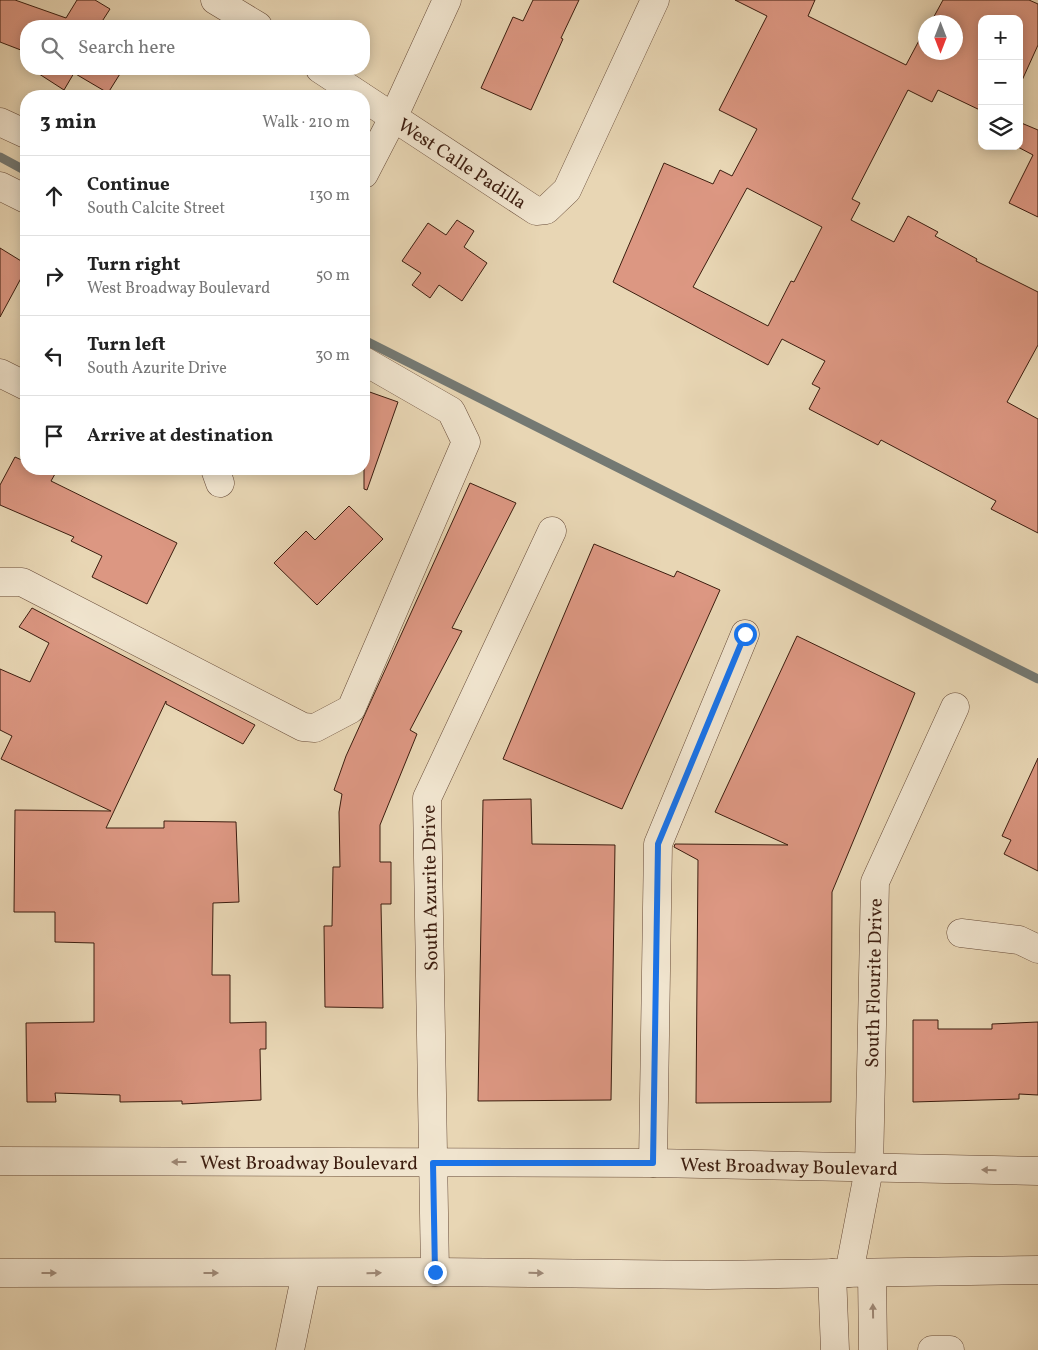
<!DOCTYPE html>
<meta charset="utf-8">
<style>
body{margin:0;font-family:Vollkorn,serif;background:#f6f6f6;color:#222}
.controls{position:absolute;right:15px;top:15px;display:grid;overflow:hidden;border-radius:10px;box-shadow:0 2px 12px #0003}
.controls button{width:45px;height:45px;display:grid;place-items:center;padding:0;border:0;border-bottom:1px solid #e0e0e0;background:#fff;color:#222;font:25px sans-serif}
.compass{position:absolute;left:918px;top:15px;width:45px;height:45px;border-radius:50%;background:#fff;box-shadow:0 2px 12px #0003;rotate:180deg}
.stop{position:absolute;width:15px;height:15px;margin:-11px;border:4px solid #1a73e8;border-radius:50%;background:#fff}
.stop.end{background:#1a73e8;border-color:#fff;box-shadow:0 1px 5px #0008}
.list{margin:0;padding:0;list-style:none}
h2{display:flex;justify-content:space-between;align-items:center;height:65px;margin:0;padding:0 20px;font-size:21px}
h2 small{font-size:16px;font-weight:400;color:#767676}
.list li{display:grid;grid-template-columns:32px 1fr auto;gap:15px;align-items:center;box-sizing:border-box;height:80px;padding:0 20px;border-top:1px solid #e0e0e0}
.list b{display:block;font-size:19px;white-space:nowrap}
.list p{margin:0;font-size:16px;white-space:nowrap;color:#767676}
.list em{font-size:16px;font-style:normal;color:#767676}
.icon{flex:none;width:28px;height:28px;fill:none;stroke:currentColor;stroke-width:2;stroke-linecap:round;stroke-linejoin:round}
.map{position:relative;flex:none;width:1038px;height:1350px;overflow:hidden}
.search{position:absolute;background:#fff;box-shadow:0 2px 12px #0003;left:20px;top:20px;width:350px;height:55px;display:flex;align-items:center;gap:12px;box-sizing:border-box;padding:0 18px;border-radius:20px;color:#767676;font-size:19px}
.panel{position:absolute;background:#fff;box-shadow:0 2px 12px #0003;left:20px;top:90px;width:350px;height:385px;border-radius:20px}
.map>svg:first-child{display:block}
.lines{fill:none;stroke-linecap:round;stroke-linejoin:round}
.stream{stroke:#747973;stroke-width:9}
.building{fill:#dc9782;stroke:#3c1d0f;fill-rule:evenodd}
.minor-casing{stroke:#674b38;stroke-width:29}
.minor{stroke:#f0e4ce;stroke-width:28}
.oneway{fill:#9f8a78}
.route{stroke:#1a73e8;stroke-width:6}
.labels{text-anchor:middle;stroke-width:5;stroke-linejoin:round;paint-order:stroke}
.street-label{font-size:19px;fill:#3c1d0f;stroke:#f0e4ce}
</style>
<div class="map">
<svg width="1038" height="1350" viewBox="0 0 1038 1350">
<rect width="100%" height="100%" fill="#e8d6b4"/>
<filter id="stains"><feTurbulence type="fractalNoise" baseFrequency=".004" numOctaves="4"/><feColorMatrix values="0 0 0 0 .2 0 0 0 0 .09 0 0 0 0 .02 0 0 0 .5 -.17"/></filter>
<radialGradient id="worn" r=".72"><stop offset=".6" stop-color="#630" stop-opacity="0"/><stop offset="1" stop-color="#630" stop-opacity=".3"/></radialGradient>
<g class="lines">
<g class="stream">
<path d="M0 157 26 171"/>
<path d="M364 340 1038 679"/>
</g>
</g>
<g class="building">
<path d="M0 0H15L66 18 77 0H95L110 9 101 23 106 26H26V52L0 42Z"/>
<path d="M533 0H579L561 38 563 39 531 110 481 88 513 17 523 21Z"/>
<path d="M735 0H815L808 16 906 65 923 33 926 32V52H956V22H931L943 0H1029L1038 4V45L1019 87V19H982V111L938 90 932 102 908 90 852 199 860 203 851 220 894 242 908 216 938 232 935 236 977 259 976 261 1038 292V345L1007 402 1038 419V533L991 509 996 501 881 440 878 445 809 409 820 388 812 384 825 361 782 339 768 365 613 282 664 163 713 184 720 170 732 176 757 129 719 110 767 16ZM747 188 822 227 794 282 791 281 768 326 693 287Z"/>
<path d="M34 69H123L108 93 74 73 64 90 33 70Z"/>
<path d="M1019 122 1038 130V217L1009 203 1033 155 1016 146H1019Z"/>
<path d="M457 220 474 231 464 247 487 263 462 301 439 285 430 298 412 285 421 273 402 261 428 223 446 235Z"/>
<path d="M0 248 26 264V269L0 317Z"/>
<path d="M364 390 398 402 367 490 364 489Z"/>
<path d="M15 457 26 462V469H42L55 474 51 481 177 543 147 604 92 577 102 556 71 541 74 537 0 505V485Z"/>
<path d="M470 483 516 503 452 628 462 631 410 730 417 734 380 825V862H391V904H381L383 1008 325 1007 324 926H332L333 867H340L339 812 342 794 334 790 346 756Z"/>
<path d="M349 506 383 539 317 605 274 563 306 531 315 540Z"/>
<path d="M594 544 674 577 677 571 720 590 622 809 503 759Z"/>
<path d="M32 608 255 725 243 744 166 704V701L106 828H164V821L236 822 239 902 213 903 212 975H230V1023L266 1022V1049H260L261 1100 182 1104V1101L120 1102V1095L55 1093 56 1102H27L26 1023 94 1022V943L55 942V912H14L15 810 111 811 1 759 12 736 0 730V669L30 682 49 643 19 627Z"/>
<path d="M797 636 915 693 832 892 831 1102 696 1103 698 860 674 847 675 844 788 845 715 812Z"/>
<path d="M1038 758V871L1004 854 1011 840 1002 836Z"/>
<path d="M531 799 532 844 615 845 611 1100 478 1101 483 800Z"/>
<path d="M913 1020H938V1029H992V1024L1038 1022V1095L1019 1094V1099L913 1102Z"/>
</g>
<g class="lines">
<defs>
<g id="minor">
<path d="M215 0 258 26"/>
<path d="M320 69 361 96"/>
<path id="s1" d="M364 98 536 211 546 210 567 190 655 0"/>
<path d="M0 122 26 134"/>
<path d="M364 174 393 118 447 0"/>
<path d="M0 186 26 199"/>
<path d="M0 373 26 386"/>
<path d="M215 469 220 483"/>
<path d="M0 582H22L303 727 315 728 351 709 466 442 451 411 364 361"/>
<path d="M961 933 1019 940 1038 949"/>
<path id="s2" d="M0 1161 653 1163 1038 1171"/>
<path d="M653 1163 658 844 745 634"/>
<path d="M435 1272 427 798 552 531"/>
<path d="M0 1273 435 1272 708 1275 1038 1270"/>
<path d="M832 1273 835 1350"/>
<path id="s3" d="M849 1273 869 1169 875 882 955 707"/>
<path d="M872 1273 873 1350"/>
<path d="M290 1350 306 1273"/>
<path d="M932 1350H950"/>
</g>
</defs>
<use href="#minor" class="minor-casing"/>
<use href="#minor" class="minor"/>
</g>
<defs><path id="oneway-solid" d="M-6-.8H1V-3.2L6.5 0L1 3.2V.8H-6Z" transform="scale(1.25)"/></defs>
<g class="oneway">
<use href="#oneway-solid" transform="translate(179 1162) rotate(-180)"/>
<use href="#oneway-solid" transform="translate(989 1170) rotate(-179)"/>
<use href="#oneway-solid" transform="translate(49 1273)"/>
<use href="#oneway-solid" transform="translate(211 1273)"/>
<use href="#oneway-solid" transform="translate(374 1273) rotate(-1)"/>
<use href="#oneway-solid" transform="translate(536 1273) rotate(1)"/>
<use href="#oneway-solid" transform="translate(873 1311) rotate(-91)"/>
</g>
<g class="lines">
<path class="route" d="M435 1272 433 1163H653L658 844 745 634"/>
</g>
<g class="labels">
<g class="street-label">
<text dy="7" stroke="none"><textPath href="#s1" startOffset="118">West Calle Padilla</textPath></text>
<text transform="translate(429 888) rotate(-91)" y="7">South Azurite Drive</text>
<text dy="7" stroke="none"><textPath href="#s3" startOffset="292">South Flourite Drive</textPath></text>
<text dy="7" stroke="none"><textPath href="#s2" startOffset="309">West Broadway Boulevard</textPath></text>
<text dy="7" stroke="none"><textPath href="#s2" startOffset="789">West Broadway Boulevard</textPath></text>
</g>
</g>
<rect width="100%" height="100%" filter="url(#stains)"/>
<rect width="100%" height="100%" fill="url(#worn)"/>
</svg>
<div class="controls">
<button>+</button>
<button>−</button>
<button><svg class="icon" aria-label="layers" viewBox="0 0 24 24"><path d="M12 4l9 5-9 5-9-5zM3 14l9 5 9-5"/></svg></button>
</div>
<svg class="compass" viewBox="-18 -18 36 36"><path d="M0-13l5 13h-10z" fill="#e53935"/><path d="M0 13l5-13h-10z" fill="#767676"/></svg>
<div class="stop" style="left:745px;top:634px"></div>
<div class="stop end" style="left:435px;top:1272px"></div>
<div class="search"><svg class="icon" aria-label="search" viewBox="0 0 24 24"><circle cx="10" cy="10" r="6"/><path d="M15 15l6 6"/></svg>Search here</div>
<section class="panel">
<h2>3 min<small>Walk · 210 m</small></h2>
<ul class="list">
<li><svg class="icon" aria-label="ahead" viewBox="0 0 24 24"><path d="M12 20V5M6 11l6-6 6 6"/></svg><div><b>Continue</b><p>South Calcite Street</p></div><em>130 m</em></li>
<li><svg class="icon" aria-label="right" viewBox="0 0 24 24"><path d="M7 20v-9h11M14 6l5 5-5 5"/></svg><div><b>Turn right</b><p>West Broadway Boulevard</p></div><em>50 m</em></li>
<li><svg class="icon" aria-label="left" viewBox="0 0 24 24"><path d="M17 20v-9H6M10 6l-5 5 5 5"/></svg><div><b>Turn left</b><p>South Azurite Drive</p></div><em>30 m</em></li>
<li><svg class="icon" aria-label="arrive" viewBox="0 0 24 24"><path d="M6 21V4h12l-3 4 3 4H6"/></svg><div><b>Arrive at destination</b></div></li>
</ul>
</section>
</div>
